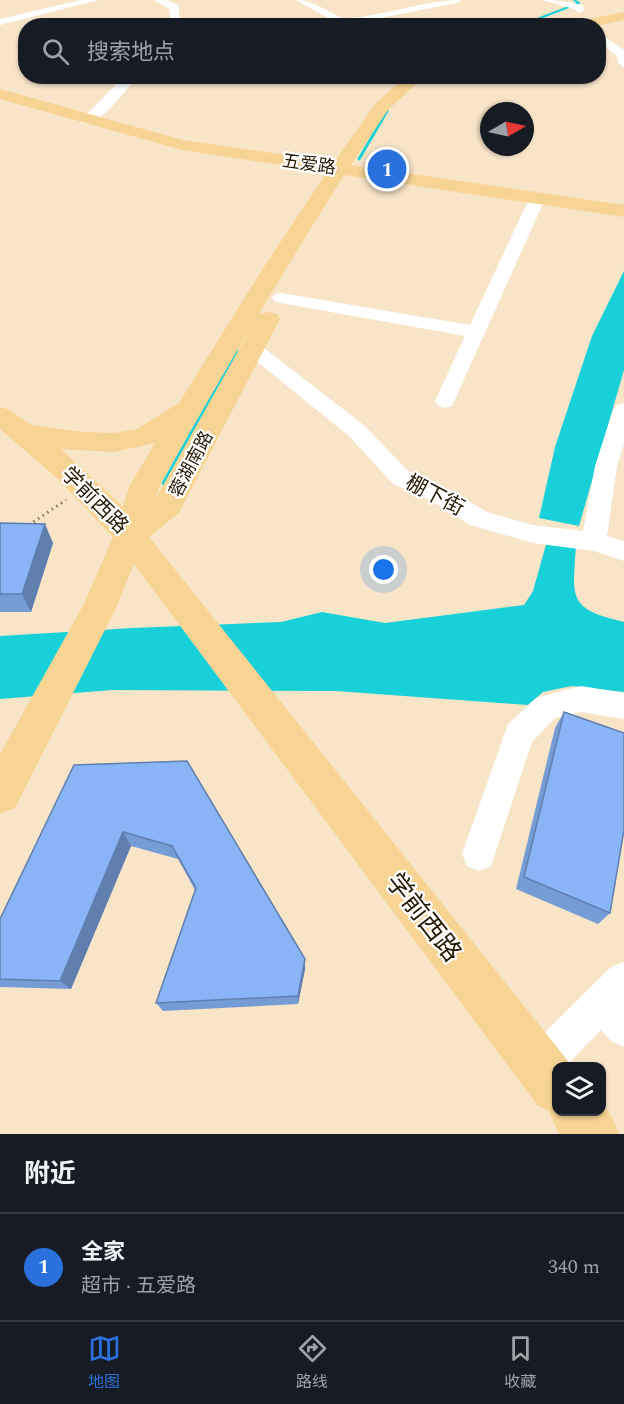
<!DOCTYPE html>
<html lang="zh">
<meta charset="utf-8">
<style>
body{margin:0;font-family:Spectral,"Noto Sans SC",serif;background:#242831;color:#f1f3f6}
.controls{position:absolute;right:18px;bottom:18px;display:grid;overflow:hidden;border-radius:12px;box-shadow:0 2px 4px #0004}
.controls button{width:54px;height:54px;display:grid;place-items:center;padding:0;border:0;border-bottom:2px solid #363941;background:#171b24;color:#f1f3f6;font:30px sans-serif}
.compass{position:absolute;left:480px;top:102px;width:54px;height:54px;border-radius:50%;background:#171b24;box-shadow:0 2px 4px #0004;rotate:81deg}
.you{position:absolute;left:384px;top:570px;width:21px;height:21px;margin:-15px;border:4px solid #fff;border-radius:50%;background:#1a73e8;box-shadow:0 0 0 9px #1a73e833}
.badge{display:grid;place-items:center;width:39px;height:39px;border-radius:50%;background:#2a71dd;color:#fff;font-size:20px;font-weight:700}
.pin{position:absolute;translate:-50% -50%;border:3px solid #fff;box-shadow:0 2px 6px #0006}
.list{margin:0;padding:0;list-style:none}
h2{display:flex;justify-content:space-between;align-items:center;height:78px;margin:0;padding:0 24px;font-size:26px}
h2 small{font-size:20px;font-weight:400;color:#9ea1a6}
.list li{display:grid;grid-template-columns:39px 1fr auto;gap:18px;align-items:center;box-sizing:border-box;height:108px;padding:0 24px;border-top:2px solid #363941}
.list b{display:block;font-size:22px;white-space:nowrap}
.list p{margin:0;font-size:20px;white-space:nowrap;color:#9ea1a6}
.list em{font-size:20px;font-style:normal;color:#9ea1a6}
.icon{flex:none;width:33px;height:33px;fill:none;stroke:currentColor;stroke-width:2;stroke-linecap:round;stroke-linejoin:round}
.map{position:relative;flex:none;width:624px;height:1134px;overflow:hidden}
.search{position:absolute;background:#171b24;box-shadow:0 2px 4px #0004;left:18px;right:18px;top:18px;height:66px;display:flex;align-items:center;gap:15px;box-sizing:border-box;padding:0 21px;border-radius:24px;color:#9ea1a6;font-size:22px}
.sheet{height:186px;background:#171b24}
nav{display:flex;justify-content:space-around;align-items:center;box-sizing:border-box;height:84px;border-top:2px solid #363941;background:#171b24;font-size:16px;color:#9ea1a6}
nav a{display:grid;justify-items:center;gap:3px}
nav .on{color:#2a71dd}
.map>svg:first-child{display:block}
.water{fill:#18d0d7}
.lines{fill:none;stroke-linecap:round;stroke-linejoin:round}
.stream-far3{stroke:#18d0d7;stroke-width:2}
.stream-far2{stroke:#18d0d7;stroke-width:3}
.stream-far1{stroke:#18d0d7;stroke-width:4}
.stream{stroke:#18d0d7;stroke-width:4.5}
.path{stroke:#88785e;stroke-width:3;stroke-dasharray:1.5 4;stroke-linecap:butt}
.minor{fill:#fff;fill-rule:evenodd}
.major{fill:#f7d494;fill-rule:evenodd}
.wall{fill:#769cd5}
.shaded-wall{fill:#607fae}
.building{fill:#89b5f8;stroke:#607fae;stroke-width:1.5}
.labels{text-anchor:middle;stroke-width:4.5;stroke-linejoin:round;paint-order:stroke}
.far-street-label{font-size:18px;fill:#281b03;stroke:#fff}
.street-label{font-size:21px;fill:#281b03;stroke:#fff}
.near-street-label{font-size:26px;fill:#281b03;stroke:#fff}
</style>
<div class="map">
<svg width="624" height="1134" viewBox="0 0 624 1134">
<rect width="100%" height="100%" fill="#f8e5c8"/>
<g class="water">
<path d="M624 271V370L579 526 539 518 555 447 592 336Z"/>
<path d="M547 541 576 545C573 597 566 609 624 622V692L572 686 543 692 528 705 336 691 112 690 0 699V636L133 628 281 622 322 612 385 623 524 605 533 591Z"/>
</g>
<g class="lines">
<path class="stream-far3" d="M519 26 579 3 574 0"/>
<path class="stream-far2" d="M359 159 387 111"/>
<path class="stream-far1" d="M224 375 237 352"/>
<path class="stream" d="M164 483 225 373"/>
<path class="path" d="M29 525 66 500"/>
<g class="minor">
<path d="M81 0H99L0 25V19Z"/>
<path d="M154 0H167L178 5 181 26H171L169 9Z"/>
<path d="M296 0C317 0 335 19 347 18 386 16 423 0 462 0L457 3 354 23 356 26H342Z"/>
<path d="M542 0C556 0 569 2 583 5L584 10 579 13 574 9Z"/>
<path d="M598 32 624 50V67L618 63 617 56 598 41Z"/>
<path d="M124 76H137C127 89 100 127 83 123L81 120Z"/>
<path d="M537 194 545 199 452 406 445 408 438 406 435 401 465 336 281 303 275 302 272 298 275 294 281 293 470 325 529 199Z"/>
<path d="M252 342 259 344 365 426 409 472 446 488 487 512 533 525 583 531 595 466 613 410 617 405 624 403V444L617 466 607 536 624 541V561L594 551 533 543 470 525 430 500 393 484 349 436 245 352 242 348 245 344Z"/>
<path d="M581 686 624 693V719L581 712 555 718 532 742 491 866 479 871 467 866 462 854 508 724 536 698Z"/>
<path d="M624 962V1047L611 1041 601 1030 566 1066H556V1076L539 1086 525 1080 519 1066 525 1052 611 967Z"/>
</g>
<g class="major">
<path d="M624 12V20L596 26H565L572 22Z"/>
<path d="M406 76H425L388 110 351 165 624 205V217L344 175C280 277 218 381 159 487L156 498 256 319 259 314 268 312 277 314 280 319 183 505 179 513 149 537 572 1066H556V1112H602V1104L611 1115 619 1134H559L549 1111 538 1106 134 564 116 608 15 808 0 814V754L84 604 113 537 58 479 0 429V407L10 410 31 425 83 432 114 433 137 429 179 403 262 270 327 172 182 150 0 99V89L183 140 334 162 376 103ZM155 443 129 487 123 507 61 449 114 452Z"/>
</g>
</g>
<g class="wall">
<path d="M0 523 53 543 31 612H0Z"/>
<path d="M564 712 610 913 598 924 516 889 555 728Z"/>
<path d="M187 761 305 959V969L298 1004 163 1011 156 1003 195 890 178 859 131 846 71 989 0 987V919Z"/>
</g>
<g class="shaded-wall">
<path d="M45 524 53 543 31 612 22 594Z"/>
<path d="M123 832 131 846 71 989 60 981Z"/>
<path d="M305 959V969L298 1004V996Z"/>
</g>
<g class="building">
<path d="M0 523 45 524 22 594H0Z"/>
<path d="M564 712 624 733V830L610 913 524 877Z"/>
<path d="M187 761 305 959 298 996 156 1003 196 888 172 846 123 832 60 981 0 979V919L74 765Z"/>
</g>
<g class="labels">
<g class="far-street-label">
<text transform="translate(309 164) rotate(8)" y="6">五爱路</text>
<text transform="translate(191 464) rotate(-62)" y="6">蓉湖南路</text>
</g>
<g class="street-label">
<text transform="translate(435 495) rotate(28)" y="7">棚下街</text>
<text transform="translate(95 500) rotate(45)" y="7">学前西路</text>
</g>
<g class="near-street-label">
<text transform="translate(424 917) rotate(52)" y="9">学前西路</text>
</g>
</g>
</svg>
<div class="controls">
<button><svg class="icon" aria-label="layers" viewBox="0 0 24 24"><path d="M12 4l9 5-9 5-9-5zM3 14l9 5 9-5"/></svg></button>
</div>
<svg class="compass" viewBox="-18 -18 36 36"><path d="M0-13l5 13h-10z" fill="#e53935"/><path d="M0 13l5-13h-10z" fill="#9ea1a6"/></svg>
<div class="you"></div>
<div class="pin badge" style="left:387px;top:169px">1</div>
<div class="search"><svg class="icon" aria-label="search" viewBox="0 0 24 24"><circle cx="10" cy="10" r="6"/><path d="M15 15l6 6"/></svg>搜索地点</div>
</div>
<section class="sheet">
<h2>附近<small></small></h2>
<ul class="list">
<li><span class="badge">1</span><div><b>全家</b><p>超市 · 五爱路</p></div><em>340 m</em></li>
</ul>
</section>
<nav>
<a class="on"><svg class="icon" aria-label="map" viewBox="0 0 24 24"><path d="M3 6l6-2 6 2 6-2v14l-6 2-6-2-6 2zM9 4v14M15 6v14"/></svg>地图</a>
<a><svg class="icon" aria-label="directions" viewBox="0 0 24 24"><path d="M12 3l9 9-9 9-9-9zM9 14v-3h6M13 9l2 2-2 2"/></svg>路线</a>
<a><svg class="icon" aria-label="saved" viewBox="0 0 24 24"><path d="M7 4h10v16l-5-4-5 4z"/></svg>收藏</a>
</nav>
